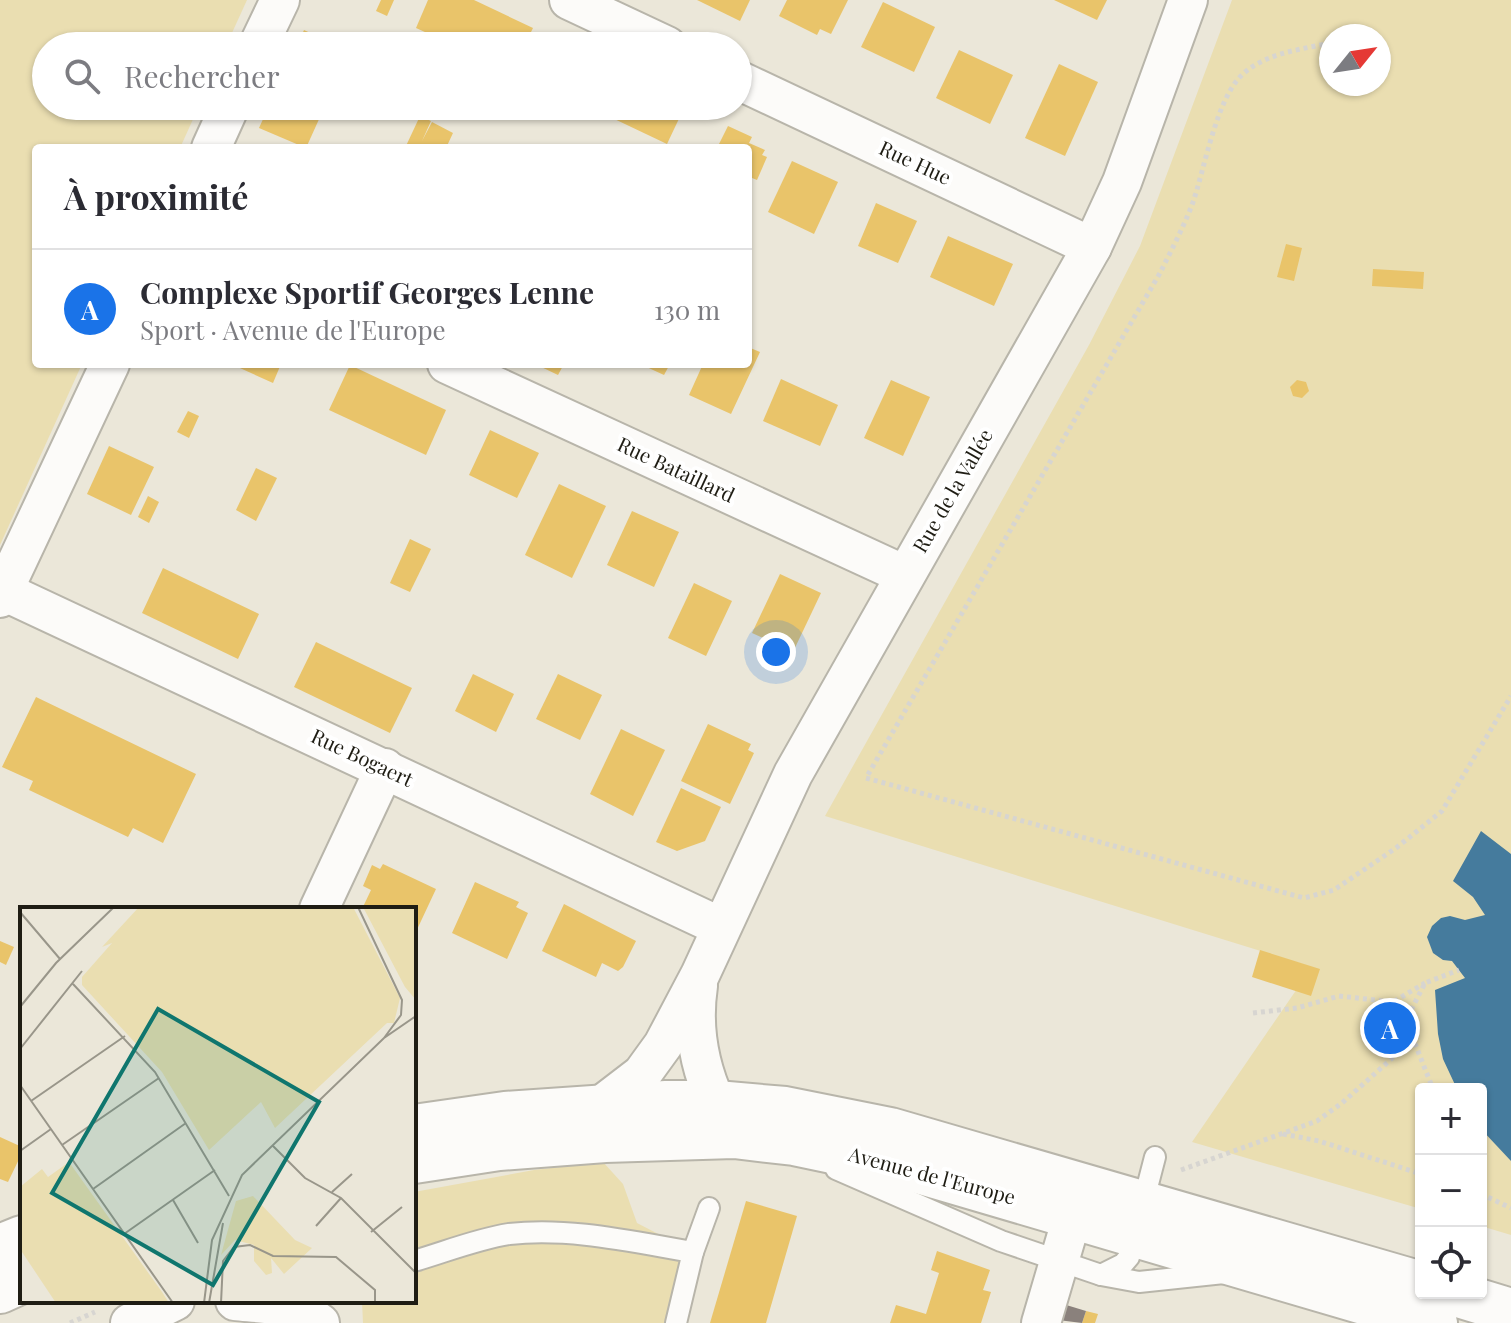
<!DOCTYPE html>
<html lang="fr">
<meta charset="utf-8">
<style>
body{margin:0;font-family:"Playfair Display",serif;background:#f2f2f3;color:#2b2b33}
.controls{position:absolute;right:24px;bottom:24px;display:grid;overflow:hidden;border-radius:8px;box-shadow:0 2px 6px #0004}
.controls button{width:72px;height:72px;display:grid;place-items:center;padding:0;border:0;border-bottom:2px solid #e1e1e2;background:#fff;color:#2b2b33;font:40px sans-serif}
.compass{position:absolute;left:1319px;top:24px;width:72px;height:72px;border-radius:50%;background:#fff;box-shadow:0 2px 6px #0004;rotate:60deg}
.you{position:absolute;left:776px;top:652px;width:28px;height:28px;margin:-20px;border:6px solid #fff;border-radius:50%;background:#1a73e8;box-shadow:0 0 0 12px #1a73e833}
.badge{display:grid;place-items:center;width:52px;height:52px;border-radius:50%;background:#1a73e8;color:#fff;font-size:26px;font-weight:700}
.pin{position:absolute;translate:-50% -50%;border:4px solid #fff;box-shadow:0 2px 8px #0006}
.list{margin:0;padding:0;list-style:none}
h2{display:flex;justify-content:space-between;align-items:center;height:104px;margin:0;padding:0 32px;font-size:34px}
h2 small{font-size:26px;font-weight:400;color:#7c7c81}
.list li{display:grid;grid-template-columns:52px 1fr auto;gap:24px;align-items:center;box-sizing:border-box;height:120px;padding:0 32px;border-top:2px solid #e1e1e2}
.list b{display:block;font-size:30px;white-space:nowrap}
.list p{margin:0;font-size:26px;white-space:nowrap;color:#7c7c81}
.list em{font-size:26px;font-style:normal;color:#7c7c81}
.icon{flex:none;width:44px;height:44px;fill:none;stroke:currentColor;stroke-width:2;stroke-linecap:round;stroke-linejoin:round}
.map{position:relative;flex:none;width:1511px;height:1323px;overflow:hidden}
.search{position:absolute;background:#fff;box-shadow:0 2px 6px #0004;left:32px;top:32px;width:720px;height:88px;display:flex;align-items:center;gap:20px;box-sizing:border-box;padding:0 28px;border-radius:44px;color:#7c7c81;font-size:30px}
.panel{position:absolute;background:#fff;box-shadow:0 2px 6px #0004;left:32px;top:144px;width:720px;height:224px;border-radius:8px}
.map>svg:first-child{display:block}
.green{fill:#eadeb1;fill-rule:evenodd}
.homes{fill:#e9c46a}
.public{fill:#457b9d}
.industry{fill:#8a817c}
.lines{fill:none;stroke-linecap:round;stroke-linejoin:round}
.service-casing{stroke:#b8b5aa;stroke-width:24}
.minor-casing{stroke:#b8b5aa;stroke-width:42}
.tertiary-casing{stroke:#b8b5aa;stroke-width:48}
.path{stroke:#d7d5d1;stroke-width:5;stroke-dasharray:4 4;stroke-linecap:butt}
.service{stroke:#fcfbf9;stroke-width:20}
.minor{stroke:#fcfbf9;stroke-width:38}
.tertiary{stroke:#fcfbf9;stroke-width:44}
.labels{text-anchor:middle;stroke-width:8;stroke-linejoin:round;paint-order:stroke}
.street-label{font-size:20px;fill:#1f1d14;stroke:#fff}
.inset-road{fill:none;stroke:#99968a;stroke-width:2}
.view{fill:#0f766e;fill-opacity:0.15;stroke:#0f766e;stroke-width:4}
.inset-edge{fill:none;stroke:#1f1d14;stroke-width:4}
</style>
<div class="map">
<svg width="1511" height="1323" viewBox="0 0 1511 1323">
<rect width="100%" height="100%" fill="#ebe7d9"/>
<g class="green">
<path d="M0 0H247L226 46H46V106H199L180 148H36V364H82L0 545Z"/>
<path d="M1232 0H1511V1235L1481 1226V1089H1421V1209L1192 1142 1312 967 825 816 1089 345 1140 246ZM1331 36H1379V84H1331Z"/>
<path d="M603 1162 623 1184 637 1223 693 1252 676 1323H363L362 1301H414V1192L534 1170Z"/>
</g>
<g class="homes">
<path d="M381 0H394L387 16 376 11Z"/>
<path d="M428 0H474L533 28 524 46H456L416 28Z"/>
<path d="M697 0H750L740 21Z"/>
<path d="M787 0H848L831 34 820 29 817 35 779 16Z"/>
<path d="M1054 0H1107L1097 20Z"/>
<path d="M883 2 935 27 914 72 861 47Z"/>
<path d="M304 30 338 46H297Z"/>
<path d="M959 50 1013 75 990 124 936 98Z"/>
<path d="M1059 64 1098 82 1065 156 1025 138Z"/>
<path d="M269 106H325L306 148 259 128Z"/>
<path d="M587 106H685L667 144Z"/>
<path d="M420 116 431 121 422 141 432 122 453 133 446 148H405Z"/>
<path d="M728 126 752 137 749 143 765 150 762 155 767 157 757 180 752 178 748 185V148H717Z"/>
<path d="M792 161 838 182 814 234 768 212Z"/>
<path d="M876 203 917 221 898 263 858 246Z"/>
<path d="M948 236 1013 264 994 306 930 277Z"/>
<path d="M1286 244 1302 248 1294 281 1277 277Z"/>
<path d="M1373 269 1424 272 1423 289 1372 286Z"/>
<path d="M748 347 760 352 731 414 689 395 703 364H748Z"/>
<path d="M231 364H281L273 383Z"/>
<path d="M535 364H564L558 375Z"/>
<path d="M640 364H670L664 375Z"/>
<path d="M350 365 446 410 426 455 329 410Z"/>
<path d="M781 379 838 405 820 446 763 421Z"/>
<path d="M891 380 930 397 903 456 864 438Z"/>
<path d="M1297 380 1306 382 1309 391 1302 398 1293 396 1290 387Z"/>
<path d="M188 411 199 416 189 438 177 432Z"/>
<path d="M490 430 539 453 517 498 469 475Z"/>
<path d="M109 446 154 467 131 515 87 494Z"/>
<path d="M256 468 277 478 256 521 236 510Z"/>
<path d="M559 484 606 506 572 578 525 555Z"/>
<path d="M148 496 159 502 149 523 138 517Z"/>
<path d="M632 511 679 532 654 587 607 565Z"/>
<path d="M410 539 431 549 410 592 390 583Z"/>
<path d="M163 568 259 614 238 659 142 613Z"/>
<path d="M780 574 821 593 793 652 752 633Z"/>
<path d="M694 583 732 601 706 656 668 638Z"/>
<path d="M316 642 412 688 390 733 294 687Z"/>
<path d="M473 674 514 694 496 732 455 711Z"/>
<path d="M558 674 602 695 580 740 536 719Z"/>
<path d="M36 697 196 774 163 843 133 828 128 837 29 790 33 781 2 767Z"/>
<path d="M708 724 751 744 748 750 754 753 730 804 681 781Z"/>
<path d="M621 729 665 750 633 816 590 794Z"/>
<path d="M681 788 721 807 705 841 677 851 656 842Z"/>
<path d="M383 864 436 889 414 936V909H362L371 890 363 886 372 865 380 869Z"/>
<path d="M475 882 519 902 516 907 528 913 507 959 452 933Z"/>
<path d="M564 904 636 941 623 967 618 971 602 963 596 977 542 951Z"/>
<path d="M0 941 14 947 6 965 0 962Z"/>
<path d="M1260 950 1320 969 1311 996 1252 977Z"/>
<path d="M0 1137 22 1147V1153L8 1182 0 1179Z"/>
<path d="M746 1201 797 1216 766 1323H710Z"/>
<path d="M937 1251 990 1270 983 1290 991 1292 981 1323H890L896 1305 926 1314 939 1273 931 1270Z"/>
<path d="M1086 1311 1098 1314 1095 1323H1082Z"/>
</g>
<path class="public" d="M1481 831 1511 854V1161L1481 1129V1089H1457L1443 1059 1438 1034 1435 990 1465 978 1452 961 1443 960 1433 953 1427 937 1432 926 1441 918 1450 916 1465 920 1485 915 1473 897 1453 881Z"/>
<path class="industry" d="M1063 1304 1086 1311 1082 1323 1058 1320Z"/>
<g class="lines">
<defs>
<g id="service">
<path d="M836 1169 1001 1241 1101 1275 1123 1264 1129 1257 1155 1157"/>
<path d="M693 1252 709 1208"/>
<path d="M414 1261C445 1252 477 1239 509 1234 570 1227 633 1242 693 1252L676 1323"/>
<path d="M1101 1275 1139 1282 1224 1273"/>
</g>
<g id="minor">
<path d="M569 0 667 46"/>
<path d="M258 46 280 0"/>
<path d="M738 80 1092 247"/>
<path d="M211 148 230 106"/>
<path d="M447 364 905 575"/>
<path d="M3 591 721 927"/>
<path d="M0 598 110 364"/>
<path d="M319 909 385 768"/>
<path d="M698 986C692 1026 699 1066 716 1103"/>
<path d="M599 1107 642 1074 663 1045 700 975 793 774 1092 247 1122 182 1188 0"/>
<path d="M235 1301C262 1304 299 1304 320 1323"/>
<path d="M130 1323 175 1301"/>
<path d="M1041 1323 1081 1187"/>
</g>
<g id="tertiary">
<path d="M414 1127 505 1114 666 1103H716L785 1109 890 1130 1421 1284"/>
<path d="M414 1161 499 1148 605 1140 734 1136 794 1143 894 1164 1435 1323"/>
<path d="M0 1247 22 1238"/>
<path d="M0 1291 22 1281"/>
<path d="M1452 1293 1511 1311"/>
</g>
</defs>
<use href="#service" class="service-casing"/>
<use href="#minor" class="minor-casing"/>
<use href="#tertiary" class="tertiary-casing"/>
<g class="path">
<path d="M1331 43C1302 49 1267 53 1244 73 1216 97 1205 169 1192 205 1183 228 1171 251 1160 273L866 778 1304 898 1334 890 1396 848 1442 811 1511 696"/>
<path d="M1253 1013 1297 1008 1339 996 1393 1002 1425 983"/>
<path d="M1406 1021 1433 1089"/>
<path d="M1283 1134 1319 1141 1421 1174"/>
<path d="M1181 1170 1317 1121 1342 1103 1398 1053 1406 1020 1425 983 1459 970"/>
<path d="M1481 1194 1511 1208"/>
<path d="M70 1323 95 1312"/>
</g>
<use href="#service" class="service"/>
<use href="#minor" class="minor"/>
<use href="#tertiary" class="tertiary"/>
</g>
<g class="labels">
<g class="street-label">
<text transform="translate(915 163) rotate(25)" y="7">Rue Hue</text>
<text transform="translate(676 470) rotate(25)" y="7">Rue Bataillard</text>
<text transform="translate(953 491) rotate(-60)" y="7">Rue de la Vallée</text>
<text transform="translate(362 758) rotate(25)" y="7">Rue Bogaert</text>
<text transform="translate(932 1176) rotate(15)" y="7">Avenue de l'Europe</text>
</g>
</g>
<g transform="translate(20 907)">
<rect width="396" height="396" fill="#ebe7d9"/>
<path d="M119 0H333L380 91 374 116H367L255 221 241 195 189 243 142 165 62 78V70L92 36 82 40ZM343 0H396V93L385 80ZM49 255 142 385 149 396H36L0 342V280L22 262 28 270ZM233 289 275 333 292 341 264 367 251 351 252 366 246 368 234 354V338L215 333 201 348 216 294Z" fill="#eadeb1"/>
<path class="inset-road" d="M338 0 382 93 381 108 364 131M0 5 40 52M53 77 135 165 209 289M0 100 36 56 94 0M0 142 62 64M0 178 153 396M11 194 105 129M42 238 139 171M252 238 285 271 321 291 396 366M0 244 31 222M73 282 166 216M312 285 332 267M153 293 178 336M296 319 321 291M351 325 382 300M104 327 195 263M184 396 192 333 222 268 364 131 396 109M189 396 203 316M201 396 203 354 214 340 230 338 253 349 316 350 355 383V396"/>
<path class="view" d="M138 102 299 195 193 378 32 286Z"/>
<rect width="396" height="396" class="inset-edge"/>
</g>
</svg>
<div class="controls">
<button>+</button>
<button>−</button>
<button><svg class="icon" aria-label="locate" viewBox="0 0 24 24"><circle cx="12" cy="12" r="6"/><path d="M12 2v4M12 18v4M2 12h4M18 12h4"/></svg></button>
</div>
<svg class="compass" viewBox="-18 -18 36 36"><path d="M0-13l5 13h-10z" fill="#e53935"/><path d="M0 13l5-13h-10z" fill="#7c7c81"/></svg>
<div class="you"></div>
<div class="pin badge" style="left:1390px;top:1028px">A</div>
<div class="search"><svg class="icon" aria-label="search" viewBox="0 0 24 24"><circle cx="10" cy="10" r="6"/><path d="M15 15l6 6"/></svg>Rechercher</div>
<section class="panel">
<h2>À proximité<small></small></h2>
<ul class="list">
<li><span class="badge">A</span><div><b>Complexe Sportif Georges Lenne</b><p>Sport · Avenue de l'Europe</p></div><em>130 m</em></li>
</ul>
</section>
</div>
